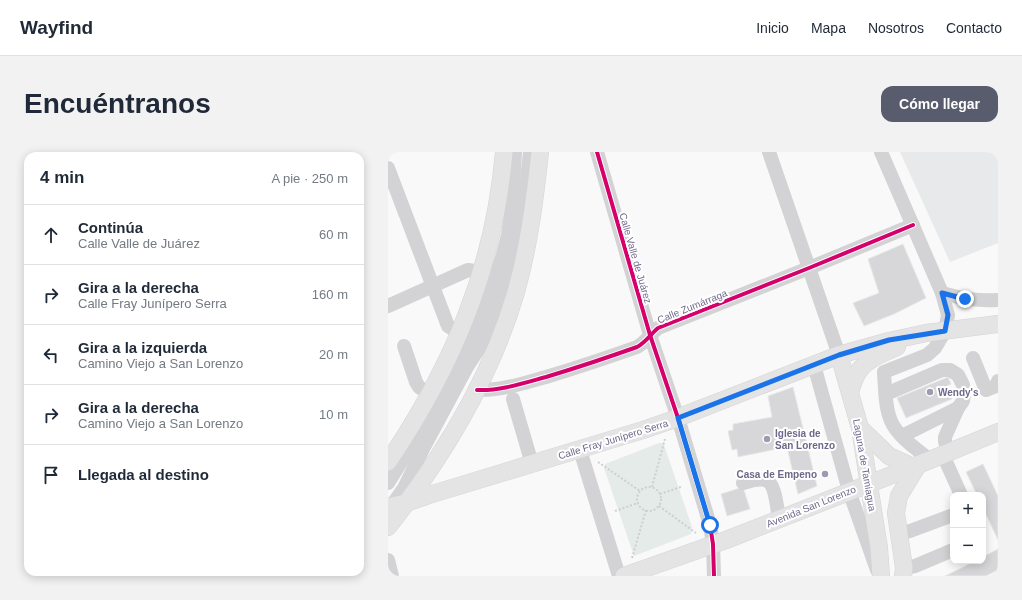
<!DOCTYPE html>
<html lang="es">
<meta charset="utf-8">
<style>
body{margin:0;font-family:Arial,sans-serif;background:#f2f2f3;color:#1f2937}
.controls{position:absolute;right:12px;bottom:12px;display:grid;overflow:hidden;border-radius:8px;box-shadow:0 2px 10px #0003}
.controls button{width:36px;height:36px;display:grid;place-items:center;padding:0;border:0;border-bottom:1px solid #e0e1e3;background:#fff;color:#1f2937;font:20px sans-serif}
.stop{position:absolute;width:12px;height:12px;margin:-9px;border:3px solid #1a73e8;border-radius:50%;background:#fff}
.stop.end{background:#1a73e8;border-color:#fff;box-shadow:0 1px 4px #0008}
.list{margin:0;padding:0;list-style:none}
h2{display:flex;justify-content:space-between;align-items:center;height:52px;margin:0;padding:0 16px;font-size:17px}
h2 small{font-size:13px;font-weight:400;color:#747a83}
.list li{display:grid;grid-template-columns:26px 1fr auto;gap:12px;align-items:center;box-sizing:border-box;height:60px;padding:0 16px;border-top:1px solid #e0e1e3}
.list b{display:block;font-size:15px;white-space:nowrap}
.list p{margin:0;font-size:13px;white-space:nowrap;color:#747a83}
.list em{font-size:13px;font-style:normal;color:#747a83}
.icon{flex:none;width:22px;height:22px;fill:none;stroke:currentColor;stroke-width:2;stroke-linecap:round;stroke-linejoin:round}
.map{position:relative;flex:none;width:610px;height:424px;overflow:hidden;border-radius:12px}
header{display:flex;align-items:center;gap:24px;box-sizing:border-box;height:56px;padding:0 20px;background:#fff;border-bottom:1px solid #e0e1e3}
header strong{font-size:19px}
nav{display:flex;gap:22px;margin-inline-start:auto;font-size:14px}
.intro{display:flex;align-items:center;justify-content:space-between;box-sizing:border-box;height:96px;padding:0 24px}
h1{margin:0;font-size:28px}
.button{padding:10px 18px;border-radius:12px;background:#595c6d;color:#fff;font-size:14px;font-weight:700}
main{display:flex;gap:24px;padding:0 24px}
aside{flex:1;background:#fff;border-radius:12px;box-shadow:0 2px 10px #0003}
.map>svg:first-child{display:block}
.built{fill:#e8e9ea}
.green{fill:#e5ebe8}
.building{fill:#d7d7d9;stroke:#e8e8e8}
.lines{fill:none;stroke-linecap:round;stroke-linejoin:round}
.major-casing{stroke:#d5d4d7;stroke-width:18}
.path{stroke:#cfced1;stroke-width:2;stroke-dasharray:2 2;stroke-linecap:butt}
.minor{stroke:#d3d2d4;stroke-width:14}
.major{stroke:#e4e4e5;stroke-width:17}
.cycleway-casing{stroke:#fff;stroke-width:6}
.cycleway{stroke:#d6006c;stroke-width:4}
.route{stroke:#1a73e8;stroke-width:5}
.poi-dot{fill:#9f9ab0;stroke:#fff;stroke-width:1.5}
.labels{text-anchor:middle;stroke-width:4;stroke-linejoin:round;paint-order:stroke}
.street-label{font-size:10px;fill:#6f678a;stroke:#fff}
.poi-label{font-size:10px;font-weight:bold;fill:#6f678a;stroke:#fff;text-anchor:start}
</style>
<header>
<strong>Wayfind</strong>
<nav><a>Inicio</a><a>Mapa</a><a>Nosotros</a><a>Contacto</a></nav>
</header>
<div class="intro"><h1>Encuéntranos</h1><a class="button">Cómo llegar</a></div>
<main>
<aside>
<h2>4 min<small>A pie · 250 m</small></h2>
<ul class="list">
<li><svg class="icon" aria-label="ahead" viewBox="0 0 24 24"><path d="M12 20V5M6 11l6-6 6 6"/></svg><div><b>Continúa</b><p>Calle Valle de Juárez</p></div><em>60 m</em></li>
<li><svg class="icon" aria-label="right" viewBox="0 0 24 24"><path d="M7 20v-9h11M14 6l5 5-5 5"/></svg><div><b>Gira a la derecha</b><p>Calle Fray Junípero Serra</p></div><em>160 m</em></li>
<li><svg class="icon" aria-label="left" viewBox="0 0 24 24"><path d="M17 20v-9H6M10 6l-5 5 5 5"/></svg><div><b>Gira a la izquierda</b><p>Camino Viejo a San Lorenzo</p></div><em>20 m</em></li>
<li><svg class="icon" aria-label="right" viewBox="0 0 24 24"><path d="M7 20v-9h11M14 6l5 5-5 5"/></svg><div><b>Gira a la derecha</b><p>Camino Viejo a San Lorenzo</p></div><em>10 m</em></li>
<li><svg class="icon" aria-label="arrive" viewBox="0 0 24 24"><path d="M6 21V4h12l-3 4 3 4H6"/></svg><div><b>Llegada al destino</b></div></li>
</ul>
</aside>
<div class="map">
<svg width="610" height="424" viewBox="0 0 610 424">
<rect width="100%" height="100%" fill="#f8f9f8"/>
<path class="built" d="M512 0H610V91L562 110Z"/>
<path class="green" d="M271 291H275L276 293 304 375 303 382 246 404 216 316 217 312Z"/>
<g class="building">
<path d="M515 92 538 146 506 162 476 174 465 151 491 141 480 107Z"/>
<path d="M560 225 563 232 559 234 564 247 518 266 509 246Z"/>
<path d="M405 235 429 334 410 342 399 295 350 305 349 297 344 298 340 279 345 278V272L384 265 380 244Z"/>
<path d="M595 312 610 344V388L595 356V343H589L578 320Z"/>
<path d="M355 335 362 357 339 364 333 342Z"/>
<path d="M610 397V418L598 424H557L587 409H595V405Z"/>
</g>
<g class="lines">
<defs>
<g id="major">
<path d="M451 203 472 276 491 396 493 424"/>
<path d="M462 240C464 234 466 227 469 222 476 208 496 201 509 195"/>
<path d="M472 276 501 304 525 315"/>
<path d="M0 310C65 214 106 116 116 0"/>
<path d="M0 355 18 351 41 343 255 278 284 268 451 203 501 189 538 181 610 172"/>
<path d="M0 375C55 305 103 226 128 140 141 94 147 47 152 0"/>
<path d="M236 424 338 388 542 308 610 280"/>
<path d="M515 424 516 416 508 361 511 344 530 313"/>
</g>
</defs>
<use href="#major" class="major-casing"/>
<g class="path">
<path d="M210 310 252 339"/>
<path d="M264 335 277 287"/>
<circle cx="261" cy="347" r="12"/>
<path d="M272 342 293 335"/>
<path d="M271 354 308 381"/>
<path d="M227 359 250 351"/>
<path d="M244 406 258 358"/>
</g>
<g class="minor">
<path d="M209 0 262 183 290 266 322 373 325 392 326 424"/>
<path d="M381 0 451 203"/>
<path d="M493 0 554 141 560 163 557 179 547 196 539 203 496 220C497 235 497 256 503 269 509 284 530 298 542 308"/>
<path d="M0 16 60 174 72 182"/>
<path d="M554 141C576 147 588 149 610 148"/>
<path d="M0 154 80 118 94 120"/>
<path d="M16 194 28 230 31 235 42 242"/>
<path d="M585 206 598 238 608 234 610 229"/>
<path d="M426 213 461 339 489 418"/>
<path d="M89 238C112 239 136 231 158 225 188 216 218 206 249 195 257 191 263 182 270 176L421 116 525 73"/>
<path d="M498 242 554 218H562L570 223 575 233 576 241 575 249 570 256 557 285V289L560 301"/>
<path d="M125 247 144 312"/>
<path d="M514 284 570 256"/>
<path d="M192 298 231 424"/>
<path d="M555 303 573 343"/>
<path d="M0 331 28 286 83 189 114 106 120 83 124 53 127 0"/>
<path d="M355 331C362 329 370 326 377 328 388 330 389 358 391 367"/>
<path d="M0 359 16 336 36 295 79 215 94 192 124 110 134 72 142 0"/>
<path d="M510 382 522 379 565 363"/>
<path d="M0 408 4 424"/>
<path d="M516 416 527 414 565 398"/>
</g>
<use href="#major" class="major"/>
<defs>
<g id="cycleway">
<path d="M209 0 262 183 290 266 322 373 325 392 326 424"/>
<path d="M89 238C112 239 136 231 158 225 188 216 218 206 249 195 257 191 263 182 270 176L421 116 525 73"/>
</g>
</defs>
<use href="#cycleway" class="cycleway-casing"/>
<use href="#cycleway" class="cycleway"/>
</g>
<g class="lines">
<path class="route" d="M322 373 290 266 451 203 501 188 557 179 560 163 554 141 577 147"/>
</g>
<g class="poi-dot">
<circle cx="542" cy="240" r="4"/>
<circle cx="379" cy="287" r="4"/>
<circle cx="437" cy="322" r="4"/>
</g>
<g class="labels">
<g class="street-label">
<text transform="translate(248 106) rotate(74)" y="4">Calle Valle de Juárez</text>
<text transform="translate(304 154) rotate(-22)" y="4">Calle Zumárraga</text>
<text transform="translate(225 287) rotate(-17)" y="4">Calle Fray Junípero Serra</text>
<text transform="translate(477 313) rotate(80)" y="4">Laguna de Tamiagua</text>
<text transform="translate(423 354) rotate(-22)" y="4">Avenida San Lorenzo</text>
</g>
<g class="poi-label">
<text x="550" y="244">Wendy's</text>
<text x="387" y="285">Iglesia de<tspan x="387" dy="12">San Lorenzo</tspan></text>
<text x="429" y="326" text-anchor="end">Casa de Empeno</text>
</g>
</g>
</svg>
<div class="controls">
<button>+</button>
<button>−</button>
</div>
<div class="stop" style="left:322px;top:373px"></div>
<div class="stop end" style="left:577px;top:147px"></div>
</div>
</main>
